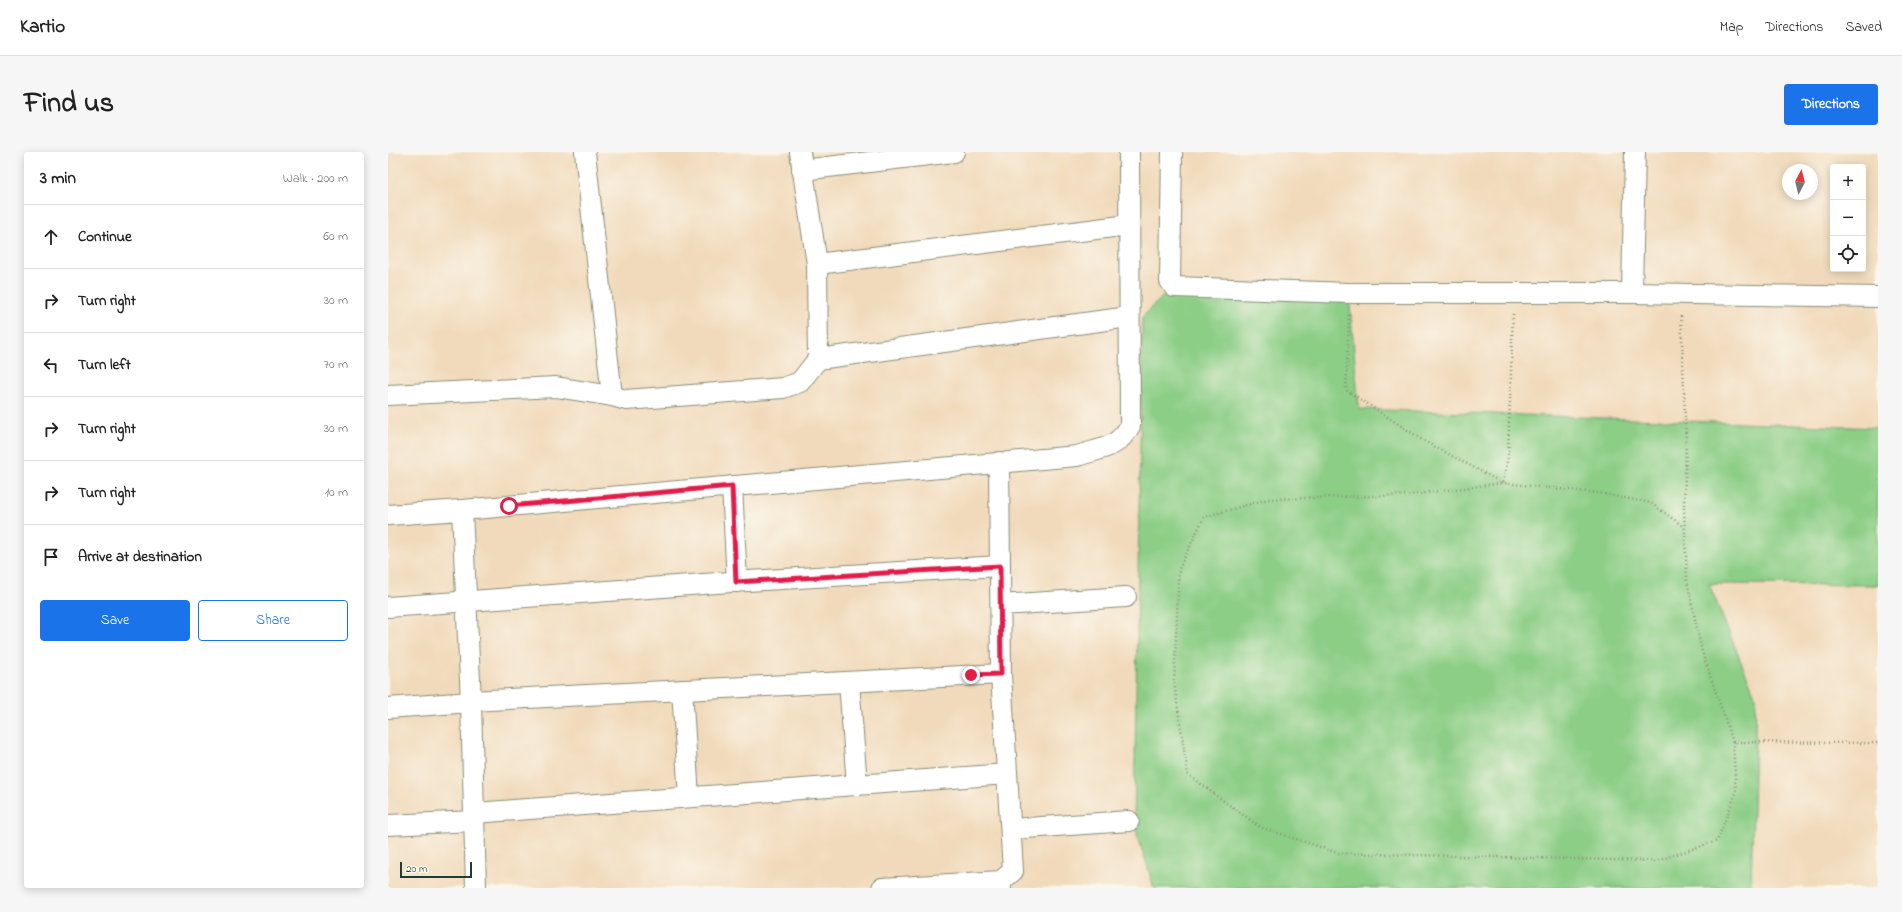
<!DOCTYPE html>
<meta charset="utf-8">
<style>
body{margin:0;font-family:"Indie Flower",sans-serif;background:#f6f6f6;color:#222}
.controls{position:absolute;right:12px;top:12px;display:grid;overflow:hidden;border-radius:4px;box-shadow:0 2px 10px #0003}
.controls button{width:36px;height:36px;display:grid;place-items:center;padding:0;border:0;border-bottom:1px solid #e0e0e0;background:#fff;color:#222;font:20px sans-serif}
.compass{position:absolute;left:1394px;top:12px;width:36px;height:36px;border-radius:50%;background:#fff;box-shadow:0 2px 10px #0003;rotate:7deg}
.scale{position:absolute;left:12px;bottom:10px;width:72px;box-sizing:border-box;padding-left:4px;border:2px solid #1f3d34;border-top:0;font-size:11px;line-height:14px;white-space:nowrap;color:#1f3d34;-webkit-text-stroke:3px #fbf7ec;paint-order:stroke}
.stop{position:absolute;width:12px;height:12px;margin:-9px;border:3px solid #e11d48;border-radius:50%;background:#fff}
.stop.end{background:#e11d48;border-color:#fff;box-shadow:0 1px 4px #0008}
.list{margin:0;padding:0;list-style:none}
h2{display:flex;justify-content:space-between;align-items:center;height:52px;margin:0;padding:0 16px;font-size:17px}
h2 small{font-size:13px;font-weight:400;color:#767676}
.list li{display:grid;grid-template-columns:26px 1fr auto;gap:12px;align-items:center;box-sizing:border-box;height:64px;padding:0 16px;border-top:1px solid #e0e0e0}
.list b{display:block;font-size:15px;white-space:nowrap}
.list em{font-size:13px;font-style:normal;color:#767676}
.actions{display:flex;gap:8px;padding:12px 16px}
.actions a{flex:1;padding:9px 0;border:1px solid #1a73e8;border-radius:4px;text-align:center;font-size:14px;color:#1a73e8}
.actions .main{background:#1a73e8;color:#fff}
.icon{flex:none;width:22px;height:22px;fill:none;stroke:currentColor;stroke-width:2;stroke-linecap:round;stroke-linejoin:round}
.map{position:relative;flex:none;width:1490px;height:736px;overflow:hidden;border-radius:4px}
header{display:flex;align-items:center;gap:24px;box-sizing:border-box;height:56px;padding:0 20px;background:#fff;border-bottom:1px solid #e0e0e0}
header strong{font-size:19px}
nav{display:flex;gap:22px;margin-inline-start:auto;font-size:14px}
.intro{display:flex;align-items:center;justify-content:space-between;box-sizing:border-box;height:96px;padding:0 24px}
h1{margin:0;font-size:28px}
.button{padding:10px 18px;border-radius:4px;background:#1a73e8;color:#fff;font-size:14px;font-weight:700}
main{display:flex;gap:24px;padding:0 24px}
aside{flex:1;background:#fff;border-radius:4px;box-shadow:0 2px 10px #0003}
.map>svg:first-child{display:block}
.green{fill:#8cce86;stroke:#56865d}
.lines{fill:none;stroke-linecap:round;stroke-linejoin:round}
.street-casing{stroke:#888c78;stroke-width:22}
.path{stroke:#888c78;stroke-width:2.5;stroke-dasharray:1 3;stroke-linecap:butt}
.street{stroke:#fff;stroke-width:20}
.route{stroke:#e11d48;stroke-width:5}
</style>
<header>
<strong>Kartio</strong>
<nav><a>Map</a><a>Directions</a><a>Saved</a></nav>
</header>
<div class="intro"><h1>Find us</h1><a class="button">Directions</a></div>
<main>
<aside>
<h2>3 min<small>Walk · 200 m</small></h2>
<ul class="list">
<li><svg class="icon" aria-label="ahead" viewBox="0 0 24 24"><path d="M12 20V5M6 11l6-6 6 6"/></svg><div><b>Continue</b></div><em>60 m</em></li>
<li><svg class="icon" aria-label="right" viewBox="0 0 24 24"><path d="M7 20v-9h11M14 6l5 5-5 5"/></svg><div><b>Turn right</b></div><em>30 m</em></li>
<li><svg class="icon" aria-label="left" viewBox="0 0 24 24"><path d="M17 20v-9H6M10 6l-5 5 5 5"/></svg><div><b>Turn left</b></div><em>70 m</em></li>
<li><svg class="icon" aria-label="right" viewBox="0 0 24 24"><path d="M7 20v-9h11M14 6l5 5-5 5"/></svg><div><b>Turn right</b></div><em>30 m</em></li>
<li><svg class="icon" aria-label="right" viewBox="0 0 24 24"><path d="M7 20v-9h11M14 6l5 5-5 5"/></svg><div><b>Turn right</b></div><em>10 m</em></li>
<li><svg class="icon" aria-label="arrive" viewBox="0 0 24 24"><path d="M6 21V4h12l-3 4 3 4H6"/></svg><div><b>Arrive at destination</b></div></li>
</ul>
<div class="actions"><a class="main">Save</a><a>Share</a></div>
</aside>
<div class="map">
<svg width="1490" height="736" viewBox="0 0 1490 736">
<rect width="100%" height="100%" fill="#fbf7ec"/>
<filter id="ink" filterUnits="userSpaceOnUse"><feTurbulence type="fractalNoise" baseFrequency=".025" numOctaves="2"/><feDisplacementMap in="SourceGraphic" scale="8" xChannelSelector="R" yChannelSelector="G"/><feConvolveMatrix kernelMatrix="1 2 1 2 8 2 1 2 1" color-interpolation-filters="sRGB"/></filter>
<filter id="wash" filterUnits="userSpaceOnUse"><feTurbulence type="fractalNoise" baseFrequency=".012" numOctaves="4" result="noise"/><feDisplacementMap in="SourceGraphic" scale="16" xChannelSelector="R" yChannelSelector="G"/><feGaussianBlur stdDeviation="0.9" result="paint"/><feColorMatrix in="noise" values="0 0 0 0 0 0 0 0 0 0 0 0 0 0 0 0 0 1.4 0 .05"/><feComposite in="paint" operator="in"/></filter>
<g filter="url(#wash)">
<rect width="100%" height="100%" fill="#f1dabb"/>
<path class="green" d="M961 141 971 257 1490 276V433L1321 432 1368 546 1363 736H766L746 672 754 165 774 145Z"/>
</g>
<g filter="url(#ink)">
<g class="lines">
<defs>
<g id="street">
<path d="M197 0 224 244"/>
<path d="M412 0 429 112 430 207"/>
<path d="M784 0 782 129 786 135 961 141H1244L1490 145"/>
<path d="M414 18 566 0"/>
<path d="M429 112 741 73"/>
<path d="M1244 141 1247 0"/>
<path d="M0 243 168 235 224 244 238 248 395 236 412 230 430 207 741 165"/>
<path d="M611 310 613 522 625 719 613 729V736"/>
<path d="M344 334 349 430"/>
<path d="M74 358 689 304C713 296 729 297 742 274L741 0"/>
<path d="M0 363 74 358 83 550 88 736"/>
<path d="M613 453 738 445"/>
<path d="M0 455 343 430 612 414"/>
<path d="M461 530 469 633"/>
<path d="M294 538 301 645"/>
<path d="M82 549 613 522"/>
<path d="M0 556 83 550"/>
<path d="M86 661 619 622"/>
<path d="M0 673 86 669"/>
<path d="M623 677 741 669"/>
<path d="M494 736 613 729"/>
</g>
</defs>
<use href="#street" class="street-casing"/>
<g class="path">
<path d="M1125 162 1120 305 1115 331 1021 343 880 347 816 365 791 417 786 531 800 623 872 675 950 701 1268 709 1329 689 1348 641 1345 590"/>
<path d="M961 163 958 238 1036 289 1115 331 1210 341 1263 351 1296 375"/>
<path d="M1293 164 1298 289 1296 357 1299 429 1314 500 1345 590 1490 591"/>
</g>
<use href="#street" class="street"/>
</g>
</g>
<g class="lines" filter="url(#ink)">
<path class="route" d="M121 354 344 334 348 430 612 414 613 522 583 523"/>
</g>
</svg>
<div class="controls">
<button>+</button>
<button>−</button>
<button><svg class="icon" aria-label="locate" viewBox="0 0 24 24"><circle cx="12" cy="12" r="6"/><path d="M12 2v4M12 18v4M2 12h4M18 12h4"/></svg></button>
</div>
<svg class="compass" viewBox="-18 -18 36 36"><path d="M0-13l5 13h-10z" fill="#e53935"/><path d="M0 13l5-13h-10z" fill="#767676"/></svg>
<div class="scale">20 m</div>
<div class="stop" style="left:121px;top:354px"></div>
<div class="stop end" style="left:583px;top:523px"></div>
</div>
</main>
